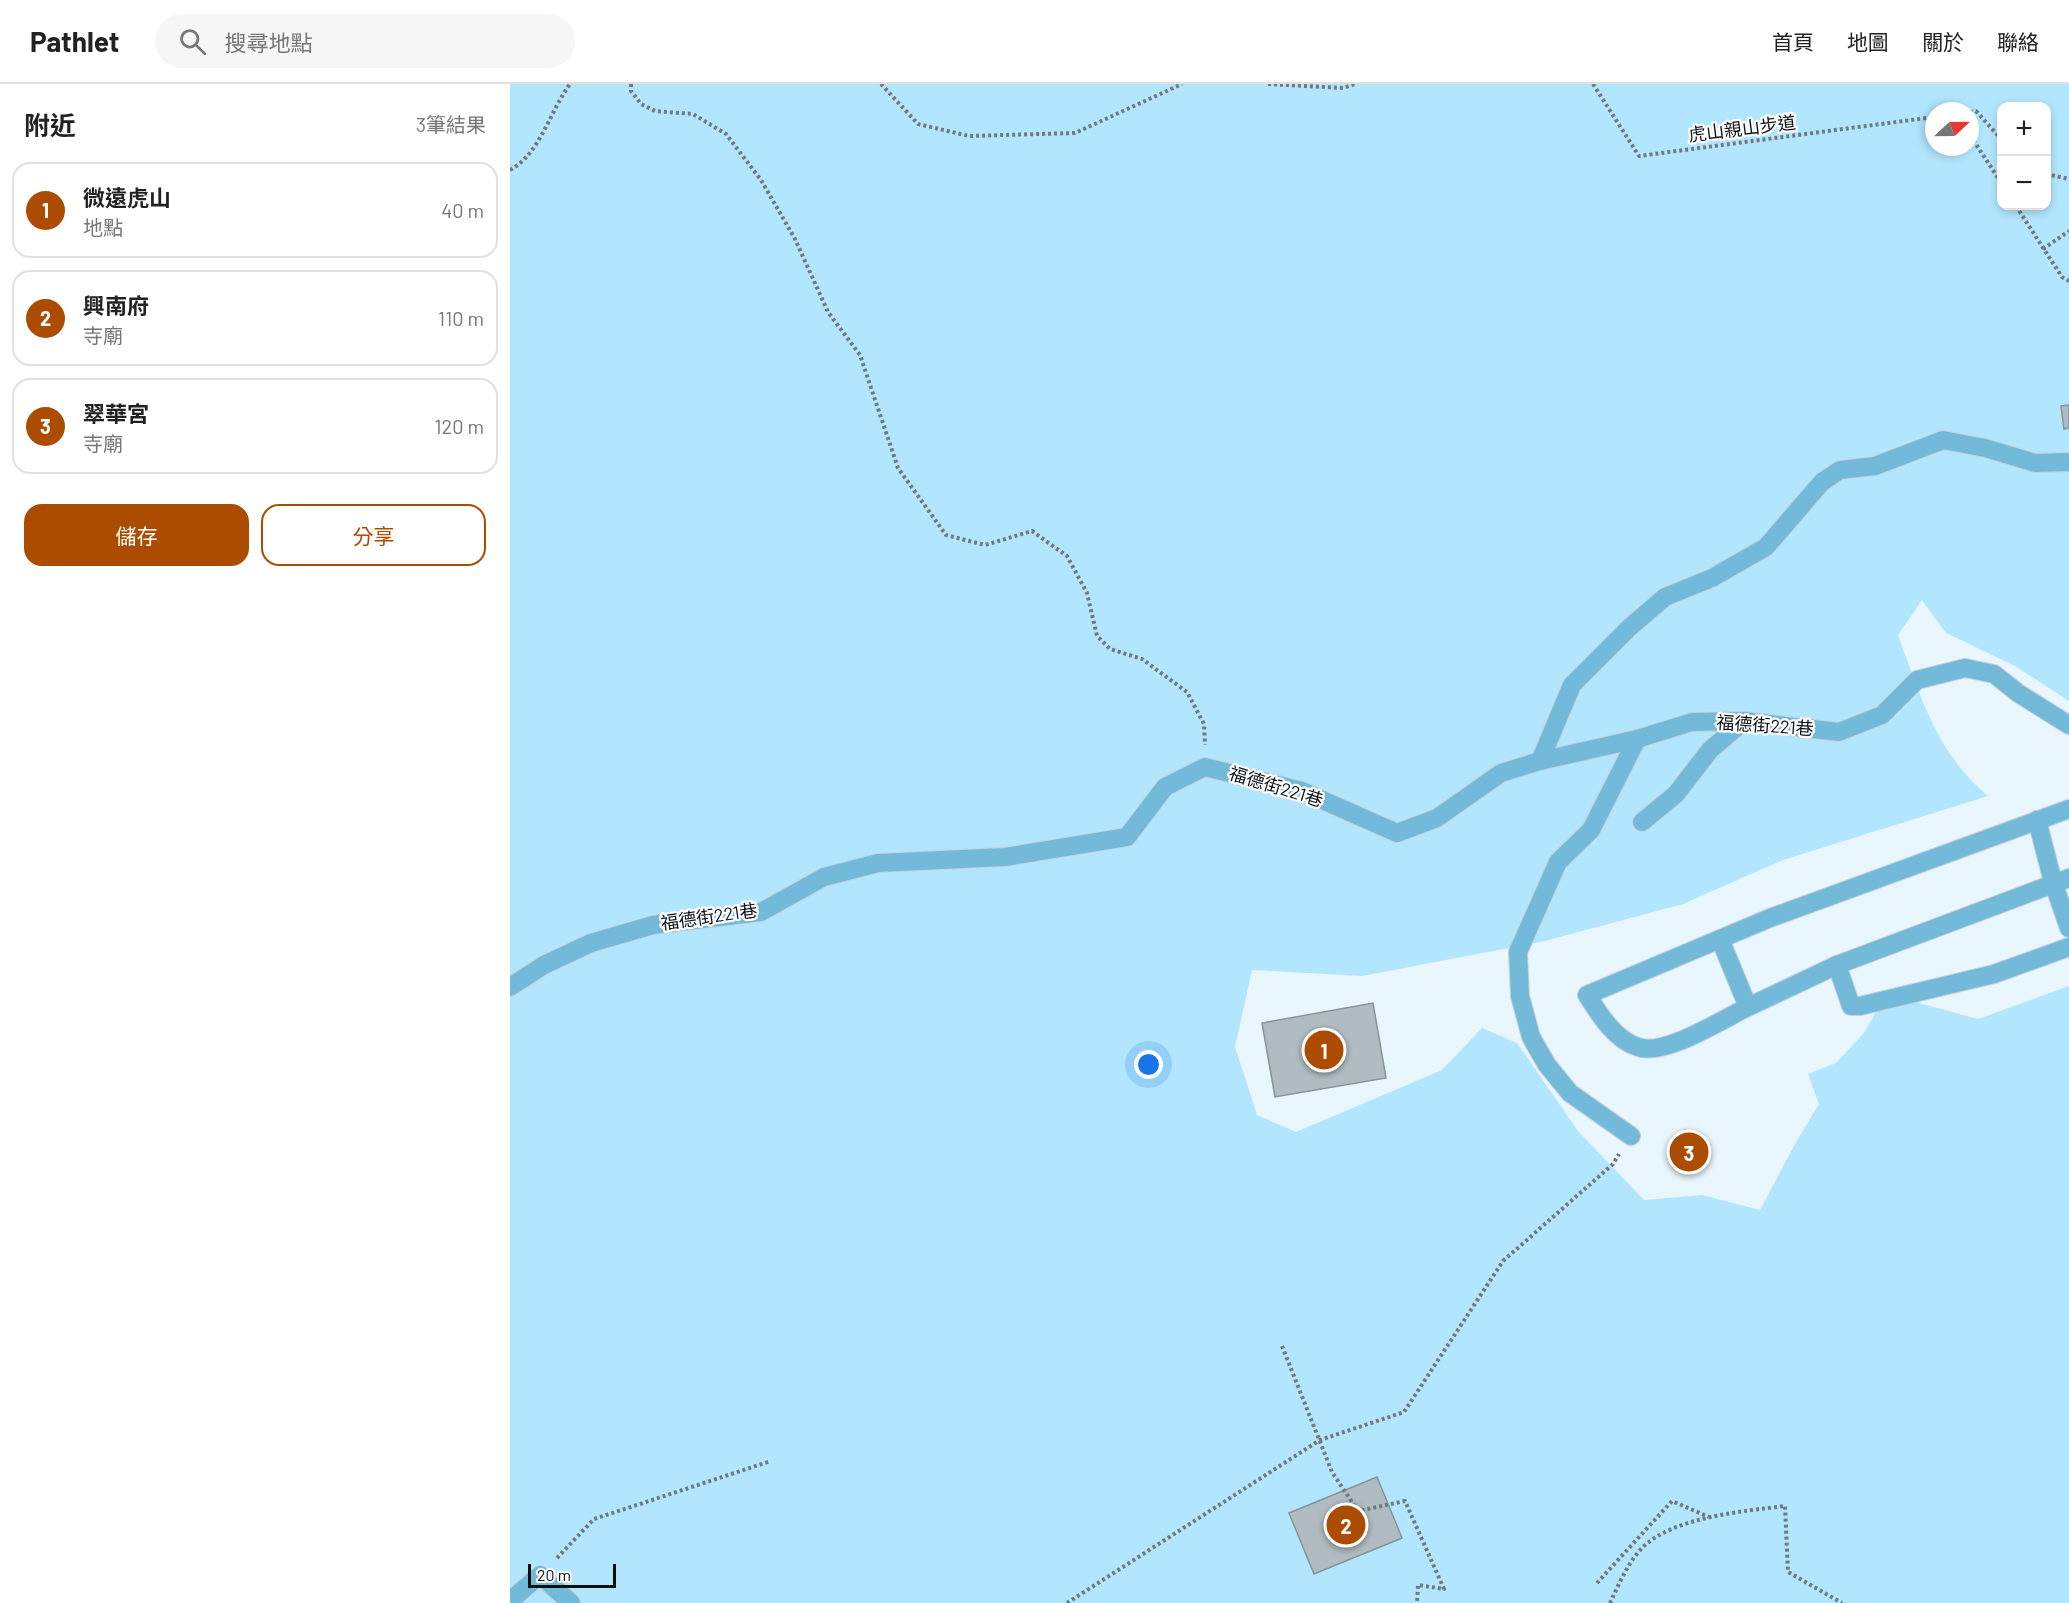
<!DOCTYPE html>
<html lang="zh-TW">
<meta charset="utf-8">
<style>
body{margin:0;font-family:Barlow,"Noto Sans TC",sans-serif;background:#f6f6f6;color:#222}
.controls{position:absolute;right:18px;top:18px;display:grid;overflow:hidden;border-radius:12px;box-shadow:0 3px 9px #0003}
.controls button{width:54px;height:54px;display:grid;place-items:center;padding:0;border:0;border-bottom:2px solid #e0e0e0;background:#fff;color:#222;font:30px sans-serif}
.compass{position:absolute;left:1415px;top:18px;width:54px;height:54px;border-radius:50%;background:#fff;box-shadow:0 3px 9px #0003;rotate:68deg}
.scale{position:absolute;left:18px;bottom:15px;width:88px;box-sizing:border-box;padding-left:6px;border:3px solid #0c1012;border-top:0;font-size:16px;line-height:21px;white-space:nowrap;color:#0c1012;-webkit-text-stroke:4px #fff;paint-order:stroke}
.you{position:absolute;left:639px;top:981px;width:21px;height:21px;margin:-15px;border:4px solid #fff;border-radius:50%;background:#1a73e8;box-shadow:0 0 0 9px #1a73e833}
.badge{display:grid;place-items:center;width:39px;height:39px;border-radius:50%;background:#ac4c00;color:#fff;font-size:20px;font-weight:700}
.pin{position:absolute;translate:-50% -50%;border:3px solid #fff;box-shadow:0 2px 6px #0006}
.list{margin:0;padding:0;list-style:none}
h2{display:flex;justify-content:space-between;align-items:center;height:78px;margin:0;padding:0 24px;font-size:26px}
h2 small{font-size:20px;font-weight:400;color:#767676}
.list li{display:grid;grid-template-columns:39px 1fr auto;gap:18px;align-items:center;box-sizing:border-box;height:96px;margin:0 12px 12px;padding:0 12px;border:2px solid #e0e0e0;border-radius:18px}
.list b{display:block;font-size:22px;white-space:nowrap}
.list p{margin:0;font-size:20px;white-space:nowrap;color:#767676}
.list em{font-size:20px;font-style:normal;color:#767676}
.actions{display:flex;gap:12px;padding:18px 24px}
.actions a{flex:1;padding:14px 0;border:2px solid #ac4c00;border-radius:18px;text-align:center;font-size:21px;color:#ac4c00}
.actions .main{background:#ac4c00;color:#fff}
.icon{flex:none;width:33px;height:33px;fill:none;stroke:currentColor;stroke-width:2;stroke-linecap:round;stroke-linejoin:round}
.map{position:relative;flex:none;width:1559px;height:1519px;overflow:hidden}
header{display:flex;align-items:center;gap:36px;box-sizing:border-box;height:84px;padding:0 30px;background:#fff;border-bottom:2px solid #e0e0e0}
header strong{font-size:28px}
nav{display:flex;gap:33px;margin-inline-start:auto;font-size:21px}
.search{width:420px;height:54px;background:#f6f6f6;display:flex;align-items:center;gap:15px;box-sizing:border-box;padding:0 21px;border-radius:33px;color:#767676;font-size:22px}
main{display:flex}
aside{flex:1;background:#fff}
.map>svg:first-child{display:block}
.green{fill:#b2e6fe;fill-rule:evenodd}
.building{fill:#b0bcc2;stroke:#879399;stroke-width:1.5}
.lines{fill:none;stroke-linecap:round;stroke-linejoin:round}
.service-casing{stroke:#c6d1d7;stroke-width:20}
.path{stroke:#71797d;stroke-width:4;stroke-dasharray:3 3;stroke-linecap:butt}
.service{stroke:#73bada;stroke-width:18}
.labels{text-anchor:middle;stroke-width:4.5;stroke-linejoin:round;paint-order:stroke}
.street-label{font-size:18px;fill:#0c1012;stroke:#fff}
</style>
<header>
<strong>Pathlet</strong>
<div class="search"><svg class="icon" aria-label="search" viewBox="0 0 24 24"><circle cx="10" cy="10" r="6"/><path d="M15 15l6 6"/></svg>搜尋地點</div>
<nav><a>首頁</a><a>地圖</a><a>關於</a><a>聯絡</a></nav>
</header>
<main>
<aside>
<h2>附近<small>3筆結果</small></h2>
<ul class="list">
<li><span class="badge">1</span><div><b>微遠虎山</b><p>地點</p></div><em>40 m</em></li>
<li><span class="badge">2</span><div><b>興南府</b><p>寺廟</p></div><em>110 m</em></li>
<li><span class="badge">3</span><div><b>翠華宮</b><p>寺廟</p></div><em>120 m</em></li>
</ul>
<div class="actions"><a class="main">儲存</a><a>分享</a></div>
</aside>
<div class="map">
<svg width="1559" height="1519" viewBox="0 0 1559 1519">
<rect width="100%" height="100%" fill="#e9f6fd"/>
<path class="green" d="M0 0H1559V617L1505 582 1436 549 1412 516 1388 551C1410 611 1427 670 1478 712L1273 776 1173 820 1035 857 852 892 742 886 725 963 747 1031 786 1048 932 986 972 944 1007 959 1068 1047 1134 1116 1192 1111 1250 1126 1285 1060 1309 1020 1298 990 1326 979 1354 949 1367 926 1398 916 1468 935 1559 902V1519H0ZM1492 22H1536V122H1492ZM1424 27H1460V63H1424Z"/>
<g class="building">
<path d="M1559 321V344L1554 345 1551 322Z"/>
<path d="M863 919 876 994 765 1013 752 939Z"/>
<path d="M1175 1046 1200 1061 1182 1090 1158 1075Z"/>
<path d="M867 1393 892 1454 804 1490 779 1429Z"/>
</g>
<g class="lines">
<defs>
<g id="service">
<path d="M1030 677 1062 601 1119 544 1155 513 1202 494 1256 463 1312 398 1330 386 1365 382 1433 356 1475 364 1525 379 1559 378"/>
<path d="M1527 736 1543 798 1559 844"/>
<path d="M1132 738 1166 710 1200 666 1234 637"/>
<path d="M1210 855 1238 923 1327 881 1559 794"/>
<path d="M1327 881 1341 922H1350L1484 890 1559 863"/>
<path d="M0 903 34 881 81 859 143 841 251 828 314 793 368 779 495 773 617 753 655 703 695 683 792 707 887 749 927 734 991 689 1030 677 1127 655 1182 638 1234 637 1329 648 1372 631 1407 596 1455 584 1484 590 1508 609 1559 641"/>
<path d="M1238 923C1213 935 1154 973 1128 963 1105 956 1089 930 1077 911L1260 834 1559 725"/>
<path d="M1121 1052 1060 1009 1037 981 1021 953 1010 912 1008 868 1048 778 1081 746 1127 655"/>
<path d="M0 1517 30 1491 61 1519"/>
</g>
</defs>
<use href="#service" class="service-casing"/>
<g class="path">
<path d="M121 0V7L131 20 145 27 183 30 216 50 251 96 285 155 318 228 350 271 388 384 436 451 475 461 522 447 557 472 577 509 587 552 600 565 632 575 677 608 694 640 695 661"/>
<path d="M371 0 408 40 459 52 565 49 672 0"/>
<path d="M758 0 833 4 845 0"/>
<path d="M1083 0 1129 72 1424 33"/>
<path d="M1460 28 1466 27 1492 56"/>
<path d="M1460 51 1492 100"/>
<path d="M0 86C30 70 40 27 60 0"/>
<path d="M1536 90 1559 95"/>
<path d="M1506 122 1552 193 1559 197"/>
<path d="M1533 165 1559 147"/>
<path d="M772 1262 822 1388 848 1427 895 1417 934 1505 908 1501 907 1519"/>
<path d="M47 1474 84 1435 261 1377"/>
<path d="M1087 1499 1162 1417 1199 1433"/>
<path d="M557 1519 810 1356 894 1328 993 1177 1103 1080 1109 1070"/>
<path d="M1100 1519C1109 1500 1118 1478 1133 1463 1164 1433 1234 1427 1275 1422L1278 1488 1332 1519"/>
</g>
<use href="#service" class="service"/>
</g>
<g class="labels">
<g class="street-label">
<text transform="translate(1232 45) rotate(-7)" y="6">虎山親山步道</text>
<text transform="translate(1255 642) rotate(4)" y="6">福德街221巷</text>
<text transform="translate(766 703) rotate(17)" y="6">福德街221巷</text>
<text transform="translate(199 833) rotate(-8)" y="6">福德街221巷</text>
</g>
</g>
</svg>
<div class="controls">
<button>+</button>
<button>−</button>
</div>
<svg class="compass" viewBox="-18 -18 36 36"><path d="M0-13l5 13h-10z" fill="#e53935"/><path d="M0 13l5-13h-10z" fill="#767676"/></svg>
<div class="scale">20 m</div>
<div class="you"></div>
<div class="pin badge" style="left:814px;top:966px">1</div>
<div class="pin badge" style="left:836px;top:1441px">2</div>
<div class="pin badge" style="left:1179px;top:1068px">3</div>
</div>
</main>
